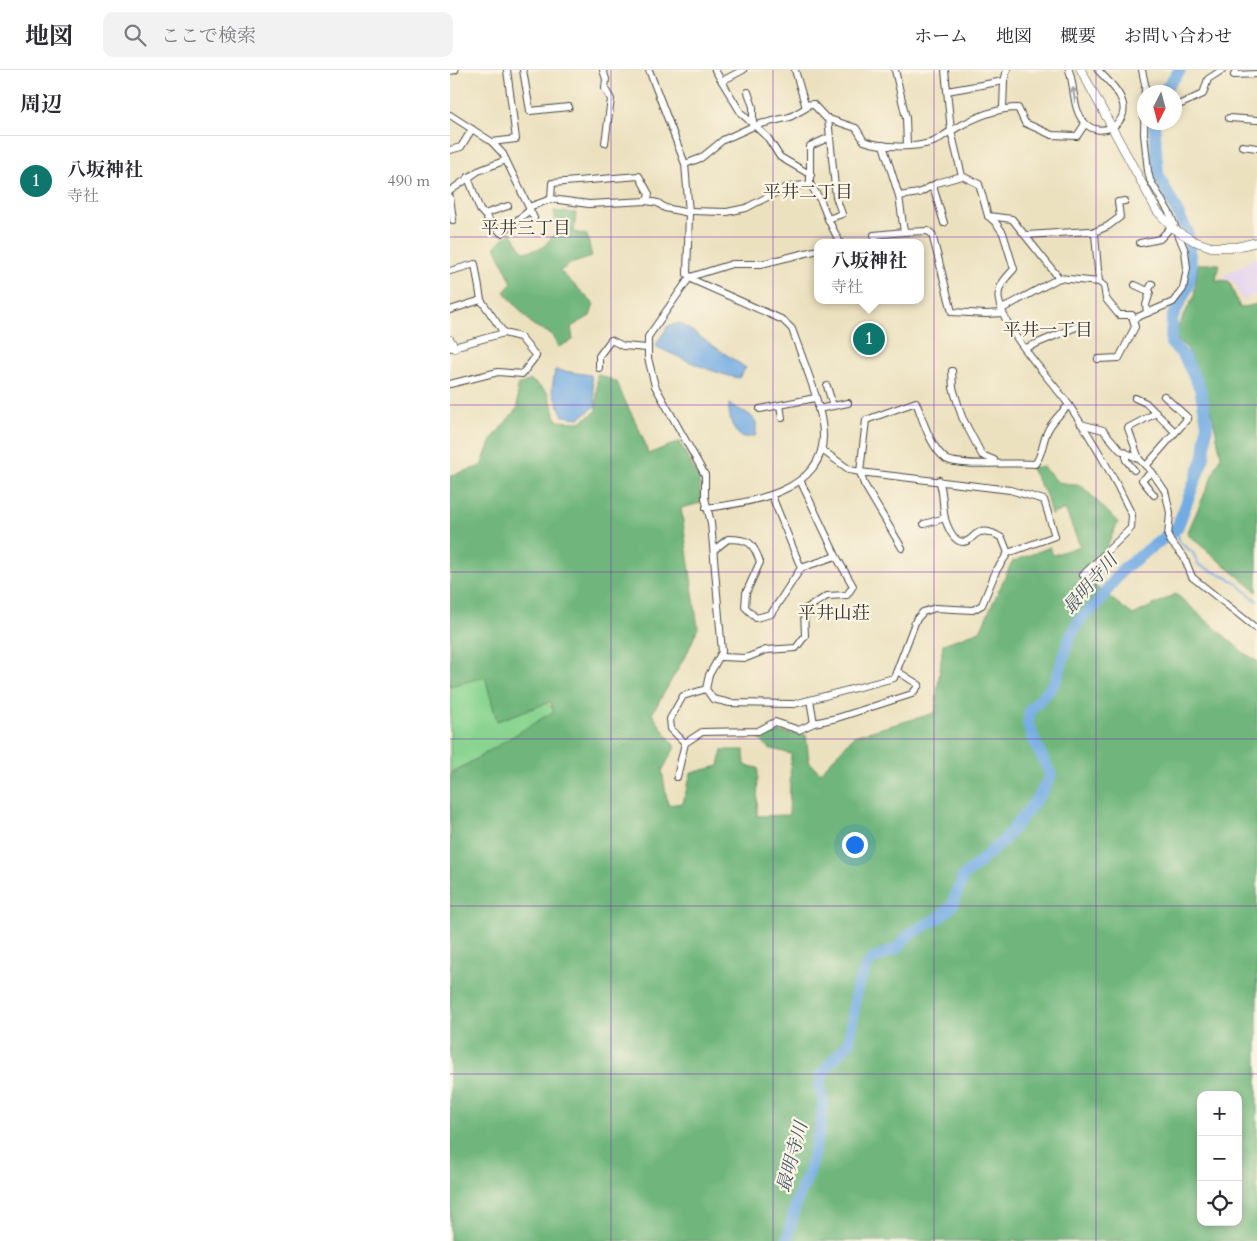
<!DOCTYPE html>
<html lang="ja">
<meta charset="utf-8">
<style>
body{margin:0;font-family:Cardo,"Noto Serif JP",serif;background:#f2f2f3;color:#2b2b33}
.controls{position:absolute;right:15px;bottom:15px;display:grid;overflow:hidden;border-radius:10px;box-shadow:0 2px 8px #0003}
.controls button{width:45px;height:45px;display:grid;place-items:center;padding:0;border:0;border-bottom:1px solid #e1e1e2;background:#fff;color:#2b2b33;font:25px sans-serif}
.compass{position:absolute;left:687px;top:15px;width:45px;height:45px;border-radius:50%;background:#fff;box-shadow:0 2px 8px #0003;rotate:186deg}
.you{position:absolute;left:404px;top:774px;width:18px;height:18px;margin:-12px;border:4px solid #fff;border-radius:50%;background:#1a73e8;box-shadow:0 0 0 8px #1a73e833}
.badge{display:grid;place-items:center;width:32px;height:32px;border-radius:50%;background:#0f766e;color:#fff;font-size:16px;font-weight:700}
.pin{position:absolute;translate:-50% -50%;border:2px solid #fff;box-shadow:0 1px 5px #0006}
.popup{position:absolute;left:364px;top:169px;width:110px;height:65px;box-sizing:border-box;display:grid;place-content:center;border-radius:10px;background:#fff;filter:drop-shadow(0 1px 4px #0005);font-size:16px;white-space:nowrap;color:#7c7c81}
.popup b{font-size:19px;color:#2b2b33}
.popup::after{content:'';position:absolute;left:50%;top:100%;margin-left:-10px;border:10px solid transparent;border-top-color:#fff}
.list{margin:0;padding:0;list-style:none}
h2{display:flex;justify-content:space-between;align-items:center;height:65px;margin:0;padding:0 20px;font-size:21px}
h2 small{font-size:16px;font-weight:400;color:#7c7c81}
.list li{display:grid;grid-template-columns:32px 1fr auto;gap:15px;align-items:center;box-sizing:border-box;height:90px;padding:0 20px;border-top:1px solid #e1e1e2}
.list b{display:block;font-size:19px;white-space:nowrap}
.list p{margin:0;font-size:16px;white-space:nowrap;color:#7c7c81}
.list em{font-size:16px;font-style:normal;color:#7c7c81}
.icon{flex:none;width:28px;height:28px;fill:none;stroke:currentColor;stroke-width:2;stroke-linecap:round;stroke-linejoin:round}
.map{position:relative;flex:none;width:807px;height:1171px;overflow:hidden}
header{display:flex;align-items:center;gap:30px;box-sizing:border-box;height:70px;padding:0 25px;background:#fff;border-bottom:1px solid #e1e1e2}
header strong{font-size:24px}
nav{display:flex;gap:28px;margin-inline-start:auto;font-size:18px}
.search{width:350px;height:45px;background:#f2f2f3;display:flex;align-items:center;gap:12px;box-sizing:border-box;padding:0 18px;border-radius:10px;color:#7c7c81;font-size:19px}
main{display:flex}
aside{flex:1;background:#fff}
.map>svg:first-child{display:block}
.built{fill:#e5d3f1}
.green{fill:#8ad491;stroke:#5a805e}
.forest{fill:#6fb67b;stroke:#4d7053;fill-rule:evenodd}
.water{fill:#73ace3;stroke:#4f6c87}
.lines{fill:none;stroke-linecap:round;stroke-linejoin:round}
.stream{stroke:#73ace3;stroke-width:2}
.river{stroke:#73ace3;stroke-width:12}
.minor-casing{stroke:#484641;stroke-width:8}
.tertiary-casing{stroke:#484641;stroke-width:9}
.minor{stroke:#fff;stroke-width:6}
.tertiary{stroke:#fff;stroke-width:8}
.tertiary-bridge-casing{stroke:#484641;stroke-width:9;stroke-linecap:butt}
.tertiary-bridge{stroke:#fff;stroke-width:8}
.oneway{stroke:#a0a0a0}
.grid{fill:none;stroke:#7b2cbf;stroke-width:1;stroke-opacity:0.55}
.labels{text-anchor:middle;stroke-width:4.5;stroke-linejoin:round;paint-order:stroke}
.neighbourhood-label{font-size:18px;fill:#2b2b2b;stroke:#fcf5e5}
.water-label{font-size:18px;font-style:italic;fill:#44586b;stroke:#fcf5e5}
</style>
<header>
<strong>地図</strong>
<div class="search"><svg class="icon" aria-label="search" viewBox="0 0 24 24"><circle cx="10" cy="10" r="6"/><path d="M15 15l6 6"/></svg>ここで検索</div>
<nav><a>ホーム</a><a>地図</a><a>概要</a><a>お問い合わせ</a></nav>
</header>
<main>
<aside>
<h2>周辺<small></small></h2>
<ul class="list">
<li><span class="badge">1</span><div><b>八坂神社</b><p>寺社</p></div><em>490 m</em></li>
</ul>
</aside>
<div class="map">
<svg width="807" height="1171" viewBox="0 0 807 1171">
<rect width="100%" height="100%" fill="#fcf5e5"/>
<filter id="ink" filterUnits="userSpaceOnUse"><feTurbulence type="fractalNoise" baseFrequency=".02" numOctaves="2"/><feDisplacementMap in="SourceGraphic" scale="10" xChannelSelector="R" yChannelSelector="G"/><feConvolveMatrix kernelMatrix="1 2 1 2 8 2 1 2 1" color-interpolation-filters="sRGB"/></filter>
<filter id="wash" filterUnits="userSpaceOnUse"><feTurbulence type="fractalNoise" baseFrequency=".0096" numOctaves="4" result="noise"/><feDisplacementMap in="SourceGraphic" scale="20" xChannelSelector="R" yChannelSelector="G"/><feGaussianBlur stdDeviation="1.12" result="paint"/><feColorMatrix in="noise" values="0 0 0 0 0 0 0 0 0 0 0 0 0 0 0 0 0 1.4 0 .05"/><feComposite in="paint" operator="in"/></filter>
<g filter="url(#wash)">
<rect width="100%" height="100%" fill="#ece1bf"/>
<path class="built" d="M807 187V224L792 230 785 212 771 207Z"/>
<path class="green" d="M44 597 113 645 0 703V612Z"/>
<g class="forest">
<path d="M104 141 126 143 124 162 137 165 142 187 120 194 110 201 144 234 140 246 121 257 123 270 108 277 101 264 83 255 54 222 62 213 45 176 61 162 74 182 92 178 107 162Z"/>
<path d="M748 194H769L766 210 779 211 790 238 807 234V522L737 464 771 386 763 348 738 279 727 270 724 264 744 226Z"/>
<path d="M147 304 167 312C176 338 192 358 198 384L229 372 249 408 251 433 231 438 248 558 238 581 202 644 225 677 212 701 218 735 233 733 241 703 269 696 272 680H294L295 695 308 698 307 746 339 745 341 684 319 678 308 668 328 662 356 665 359 691 370 703 404 666 485 643 493 574 530 561 562 492 600 477 603 485 630 476 615 439 601 445 596 425 580 397H593L608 412 632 416 668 452 641 513 683 545 726 524 794 583 807 591V1171H0V705L104 641 100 632 47 651 35 607 0 616V406L31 396 41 370 68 337 67 315 81 310 98 323 107 351 130 352 147 341ZM751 1025H788V1152H751Z"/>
</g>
<g class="water">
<path d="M230 253 296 298 289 308C264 304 229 287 205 276L218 256Z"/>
<path d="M105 300 141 305 146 336 129 348 113 346 102 320Z"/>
<path d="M279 334 300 345 306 352V365C303 366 297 368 294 367 282 365 278 343 279 334Z"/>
</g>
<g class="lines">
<path class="stream" d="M727 458 729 471 743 483 749 495 784 511 807 531"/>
<g class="river">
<path d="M713 22 730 0"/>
<path d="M337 1171 346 1133 359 1103 371 1053 373 1030 369 1017 371 1007 377 997 399 973 407 917 416 897 423 889 446 879 460 864 490 847 502 836 513 807 554 770 590 725 601 705 586 675 578 654 580 640 600 619 607 608 619 569 630 550 647 534 673 499 727 458 754 387 757 353 750 318 734 286 721 273 722 248 738 216 741 200 740 181 737 161 708 105 704 52"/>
</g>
</g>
</g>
<g filter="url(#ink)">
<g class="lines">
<defs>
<g id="minor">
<path d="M73 0 80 41 119 37"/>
<path d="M153 0 156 9 155 19 161 29 155 73"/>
<path d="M199 0 235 94 239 143 237 204 243 210 333 250 342 259C352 288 373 336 373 365 374 422 299 433 256 438"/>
<path d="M265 0 291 43 318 68 330 87 361 105"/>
<path d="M445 0 456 48 457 75"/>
<path d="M495 0 501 61 512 106 529 114 538 146 546 153 553 163 564 199C555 209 546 217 549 231 556 264 599 307 619 335 643 370 664 407 682 445L681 458 633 505"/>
<path d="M619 0C625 17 622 38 634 52 649 70 681 54 672 31 668 19 656 9 648 0"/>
<path d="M786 0 784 5 807 4"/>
<path d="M0 1 5 0"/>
<path d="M272 11 293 0"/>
<path d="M497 21 554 11 557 0"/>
<path d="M298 22 303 37V53"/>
<path d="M355 35 363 34 376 48 406 58 414 71C433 78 464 78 483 72 490 69 496 63 503 60 523 48 545 38 568 38L575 53 602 65 627 66 635 54"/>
<path d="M724 37 753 24 758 9 772 0"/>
<path d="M553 38 554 11"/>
<path d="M0 45 42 72 53 84 84 148"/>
<path d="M378 48 386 127 392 144 378 149 390 173"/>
<path d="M779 48 807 50"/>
<path d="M42 72 66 69 57 0"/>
<path d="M792 76 807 78"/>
<path d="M0 80 11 77 22 59"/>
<path d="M235 94 251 88 273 70 306 55 340 47 356 38 345 0"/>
<path d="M18 107 30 140 51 163 80 140"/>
<path d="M360 114 371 131 378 149"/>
<path d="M483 116 494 153"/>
<path d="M0 121 28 101 56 90"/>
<path d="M449 126 469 123 487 113 512 106"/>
<path d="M0 127 3 150"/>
<path d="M101 129 102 113 189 106 199 124 197 131"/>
<path d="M79 137 101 129 139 134 197 131 208 133 215 138 239 143"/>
<path d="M239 141 277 142 296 138 335 118 360 114V76L378 68"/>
<path d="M34 144 58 136"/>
<path d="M538 146 562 149 609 208"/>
<path d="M454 162 478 161 482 164 502 242 536 244 553 243"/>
<path d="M642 163 658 156 670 147 668 132 675 131"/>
<path d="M577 165 639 161 645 164 649 212 654 216 656 229 669 245H682L685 257 669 288 648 289"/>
<path d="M426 173 424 165 454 162 449 126 433 75"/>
<path d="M690 173 710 169 721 157"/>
<path d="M0 201 25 194 31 230 54 263"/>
<path d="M685 215 700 222 696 235 697 243"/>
<path d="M698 221 702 214"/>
<path d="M552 239 609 208 649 212"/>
<path d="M0 240 31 230"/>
<path d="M683 249 723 232 733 219 737 198 735 181 720 144 700 110 698 101 694 64 695 14 692 0"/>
<path d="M0 278 54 263 70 267 86 286 72 304 48 302 0 314"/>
<path d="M576 278 626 257"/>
<path d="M149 298V286L161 270 173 276 197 278"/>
<path d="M502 301 503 318 512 347 532 385 544 390"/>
<path d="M377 316 383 336"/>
<path d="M685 328 696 333 725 362"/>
<path d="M330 335 332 348"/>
<path d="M310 339 365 328"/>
<path d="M368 339 398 333"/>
<path d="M631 354 653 360 670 380 689 389 702 402 715 421 717 429 720 443 718 466 721 472 734 487 742 507 807 559"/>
<path d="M372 380 400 400 410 402 416 350 466 332C473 350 480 377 496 389 507 397 566 392 585 394 593 384 592 372 598 360 603 350 611 343 619 335"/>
<path d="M676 385V390L684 400"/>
<path d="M689 389 678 358 706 343"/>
<path d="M696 396 738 348 714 326"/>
<path d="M702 402 692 410 704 425"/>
<path d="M489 410C494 423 492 435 495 449 498 458 505 476 517 471 522 469 525 463 530 462 538 460 545 464 552 468L558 483"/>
<path d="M474 454 495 448"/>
<path d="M264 480 278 469C299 469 303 472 310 492L296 523 295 537 306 548 321 544 351 498 322 426"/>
<path d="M351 498 386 486"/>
<path d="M270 587 296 588 316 580 346 578 355 566 354 540 377 526 397 525 403 516 386 486 350 410"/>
<path d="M256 619 263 629 280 633 344 634 444 608 466 550 473 542 485 538 523 540 532 535 546 501 558 483 605 466 594 430 560 420 410 402 414 414 452 478"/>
<path d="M360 630 364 653"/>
<path d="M235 673 252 662 308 661 325 652 349 660 364 653 387 648 462 624 469 615 447 601"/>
<path d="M227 707 235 673 221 659 220 649 233 626 256 619 259 605 272 582 261 453 255 428V405L205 316 198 288V267L240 207 282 194H311L368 180"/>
</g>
<g id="tertiary">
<path d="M631 0 707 141 724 159"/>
<path d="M761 177H786L807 172"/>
<path d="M0 270 5 278"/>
</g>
</defs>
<use href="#minor" class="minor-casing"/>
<use href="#tertiary" class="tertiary-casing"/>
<use href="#minor" class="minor"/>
<use href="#tertiary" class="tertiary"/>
<defs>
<path id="tertiary-bridge" d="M724 159 744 171 761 177"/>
</defs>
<use href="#tertiary-bridge" class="tertiary-bridge-casing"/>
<use href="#tertiary-bridge" class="tertiary-bridge"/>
</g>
<defs><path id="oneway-shaft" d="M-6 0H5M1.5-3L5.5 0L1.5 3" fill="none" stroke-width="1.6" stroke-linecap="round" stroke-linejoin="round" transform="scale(1.25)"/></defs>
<use class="oneway" href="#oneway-shaft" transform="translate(624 25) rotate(-99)"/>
</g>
<path class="grid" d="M161 0V1171M323 0V1171M484 0V1171M646 0V1171M0 167H807M0 335H807M0 502H807M0 669H807M0 836H807M0 1004H807"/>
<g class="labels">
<g class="neighbourhood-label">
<text x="358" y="128">平井二丁目</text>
<text x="76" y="164">平井三丁目</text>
<text x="598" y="266">平井一丁目</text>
<text x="384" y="549">平井山荘</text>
</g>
<g class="water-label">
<text transform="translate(640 514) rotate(-49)" y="6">最明寺川</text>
<text transform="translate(342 1087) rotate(-75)" y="6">最明寺川</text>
</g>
</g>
</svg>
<div class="controls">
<button>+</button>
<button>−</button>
<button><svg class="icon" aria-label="locate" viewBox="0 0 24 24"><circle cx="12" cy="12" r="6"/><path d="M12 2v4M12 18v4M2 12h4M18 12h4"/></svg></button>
</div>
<svg class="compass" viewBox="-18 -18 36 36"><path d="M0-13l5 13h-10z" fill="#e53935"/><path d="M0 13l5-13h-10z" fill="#7c7c81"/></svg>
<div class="you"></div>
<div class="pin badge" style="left:419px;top:269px">1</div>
<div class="popup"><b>八坂神社</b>寺社</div>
</div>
</main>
